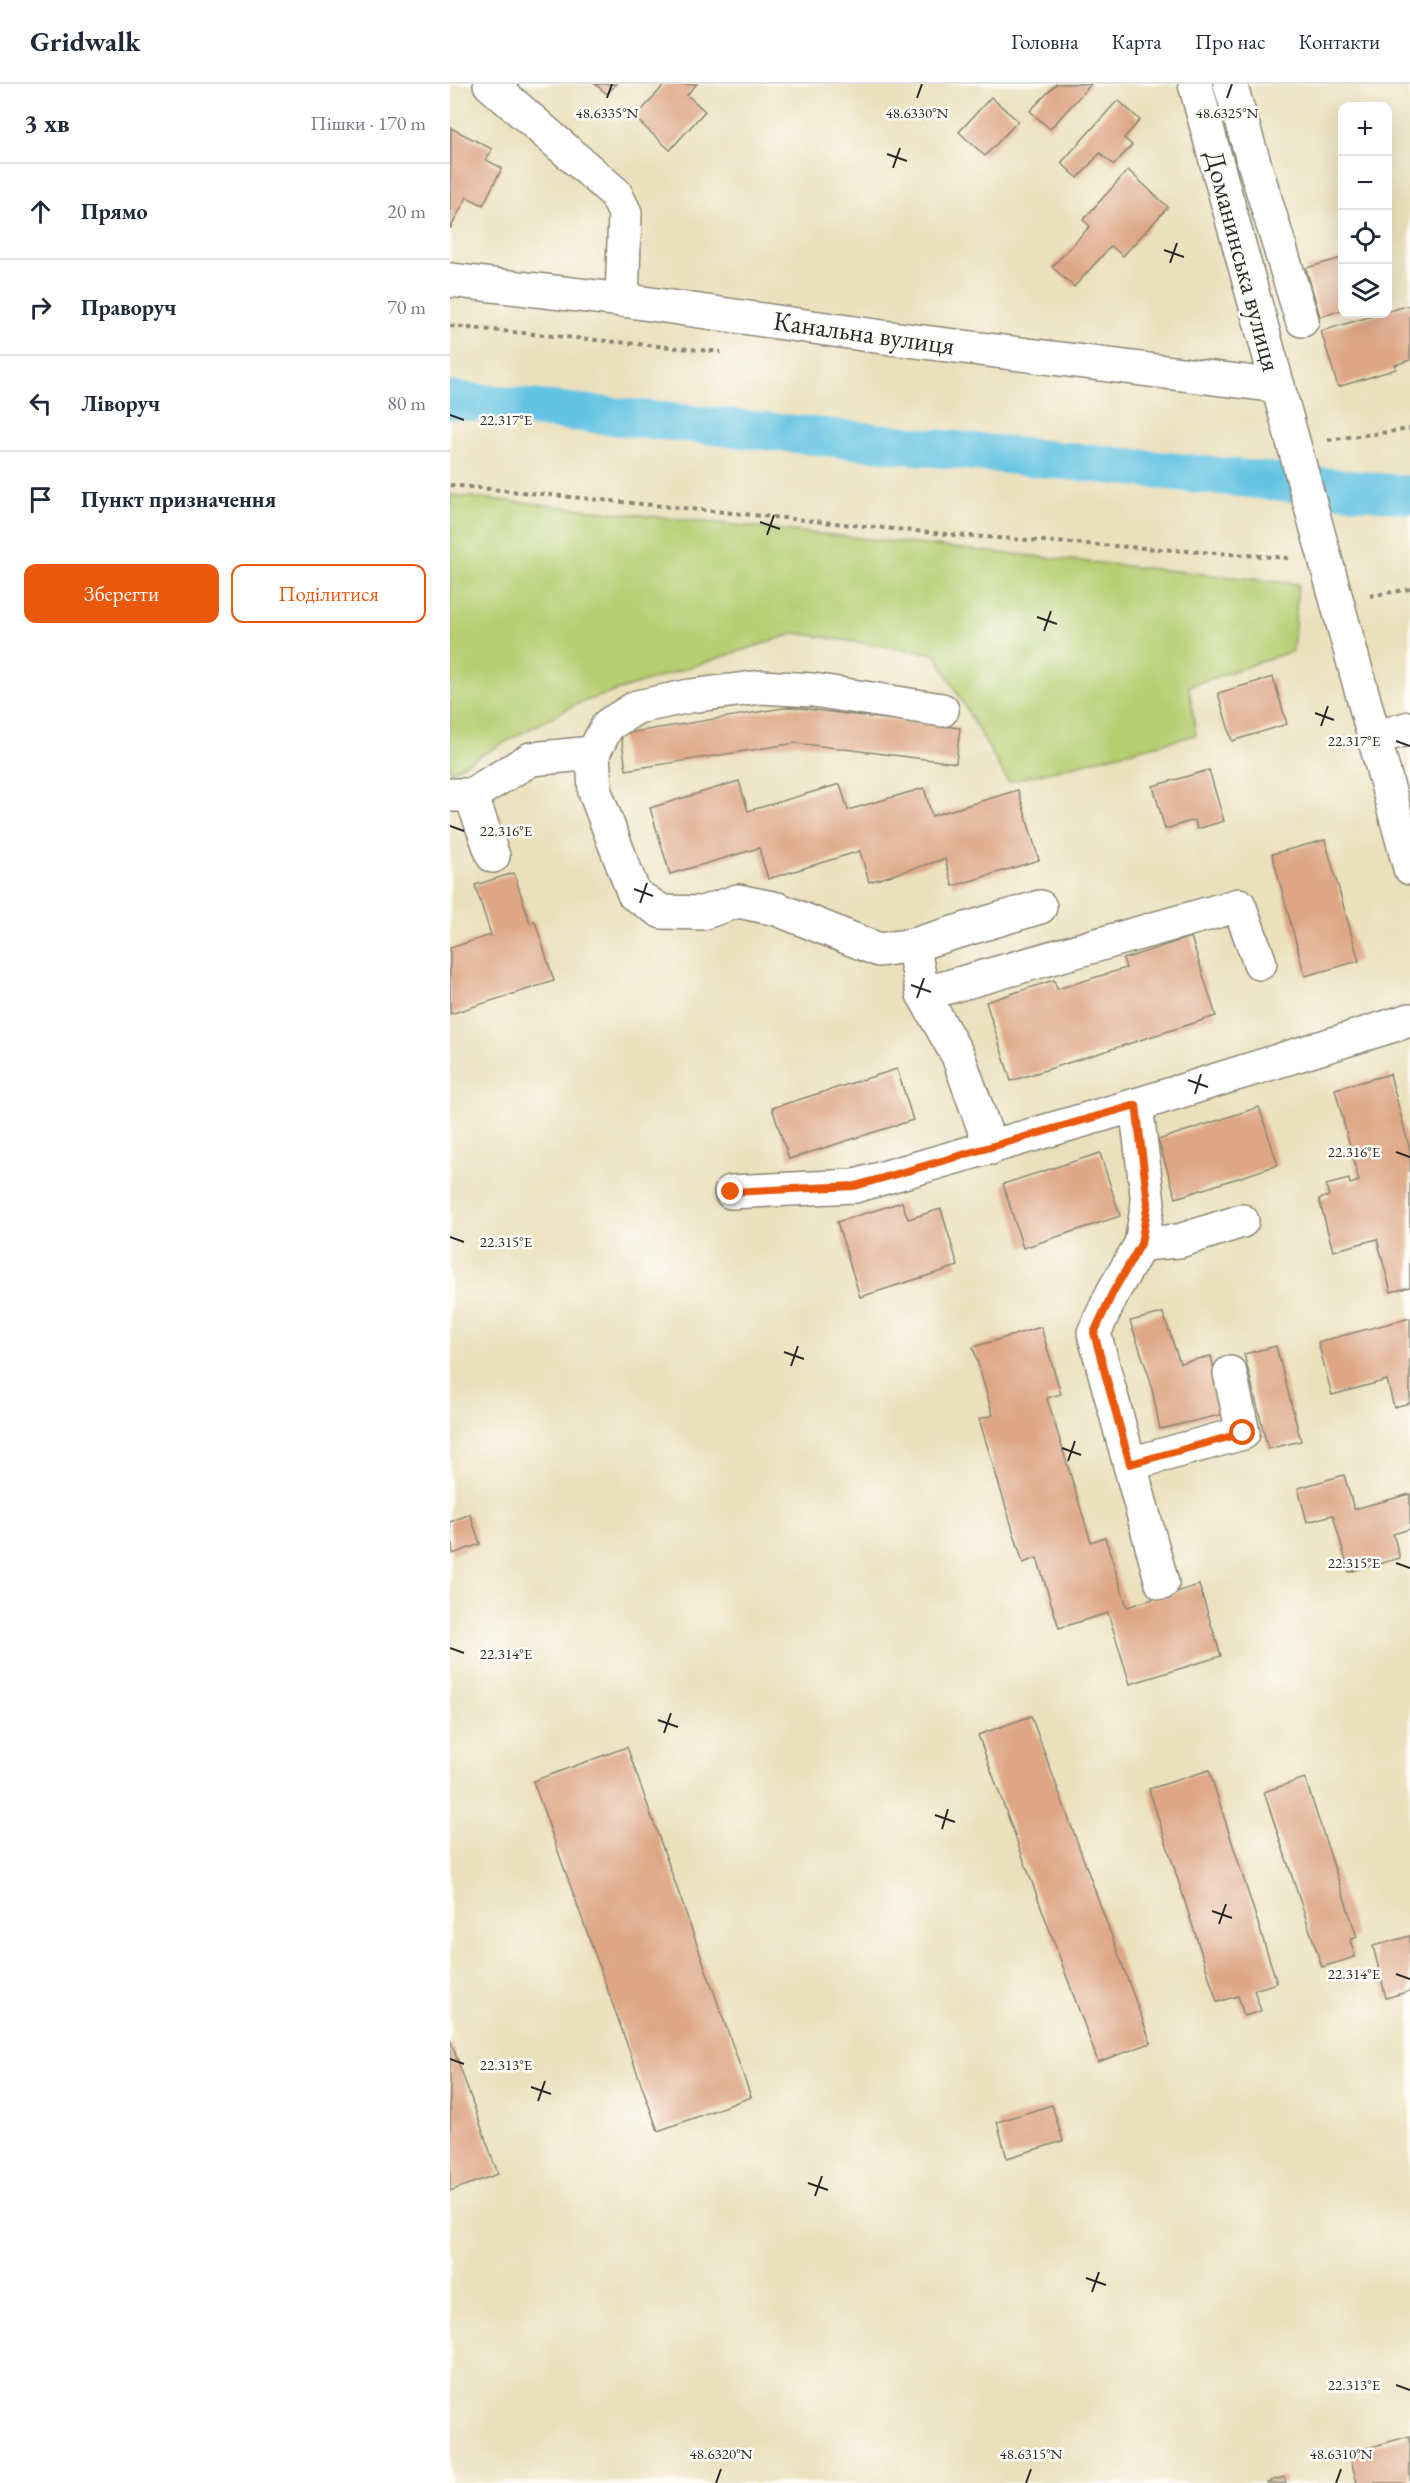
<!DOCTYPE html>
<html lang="uk">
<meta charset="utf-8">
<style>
body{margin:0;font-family:"EB Garamond",serif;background:#f2f2f3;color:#1f2937}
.controls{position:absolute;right:18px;top:18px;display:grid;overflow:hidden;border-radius:12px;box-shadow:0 6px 24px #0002}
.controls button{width:54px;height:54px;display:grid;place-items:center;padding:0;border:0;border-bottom:2px solid #e0e1e3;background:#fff;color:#1f2937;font:30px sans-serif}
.stop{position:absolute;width:18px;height:18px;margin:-14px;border:4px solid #ea580c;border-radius:50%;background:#fff}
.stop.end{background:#ea580c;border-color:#fff;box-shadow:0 2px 6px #0008}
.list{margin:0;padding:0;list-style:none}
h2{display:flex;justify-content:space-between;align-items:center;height:78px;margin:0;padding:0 24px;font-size:26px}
h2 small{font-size:20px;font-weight:400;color:#747a83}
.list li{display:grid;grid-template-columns:39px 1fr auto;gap:18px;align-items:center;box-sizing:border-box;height:96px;padding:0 24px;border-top:2px solid #e0e1e3}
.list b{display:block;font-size:22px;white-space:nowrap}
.list em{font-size:20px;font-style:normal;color:#747a83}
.actions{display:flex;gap:12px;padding:18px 24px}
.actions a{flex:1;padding:14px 0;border:2px solid #ea580c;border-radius:12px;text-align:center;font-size:21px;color:#ea580c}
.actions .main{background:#ea580c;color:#fff}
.icon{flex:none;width:33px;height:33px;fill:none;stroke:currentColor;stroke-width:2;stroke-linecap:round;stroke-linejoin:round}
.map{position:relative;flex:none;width:960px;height:2399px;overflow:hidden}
header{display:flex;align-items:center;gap:36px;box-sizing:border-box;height:84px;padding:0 30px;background:#fff;border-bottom:2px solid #e0e1e3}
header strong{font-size:28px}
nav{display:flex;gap:33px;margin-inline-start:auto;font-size:21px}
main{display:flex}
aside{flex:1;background:#fff}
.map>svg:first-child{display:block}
.green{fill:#b6cd71;stroke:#707c4e;stroke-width:1.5}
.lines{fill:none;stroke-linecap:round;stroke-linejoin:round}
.canal{stroke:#64c3e2;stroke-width:38}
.building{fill:#dea685}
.minor-casing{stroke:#8b8674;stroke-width:36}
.major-casing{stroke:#8b8674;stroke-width:36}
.path{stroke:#8b8674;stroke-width:4;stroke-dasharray:4.5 4.5;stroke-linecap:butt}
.minor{stroke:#fff;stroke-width:33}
.major{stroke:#fff;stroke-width:33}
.route{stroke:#ea580c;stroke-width:8}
.ticks{fill:none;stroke:#2b2b2b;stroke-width:2}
.labels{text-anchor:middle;stroke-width:5;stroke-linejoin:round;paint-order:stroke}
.street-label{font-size:27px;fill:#2b2b2b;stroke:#fdfcf7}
.ticks-label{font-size:15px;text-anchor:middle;fill:#2b2b2b;stroke:#fdfcf7;stroke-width:5;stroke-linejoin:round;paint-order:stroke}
</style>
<header>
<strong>Gridwalk</strong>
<nav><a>Головна</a><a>Карта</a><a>Про нас</a><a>Контакти</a></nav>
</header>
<main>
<aside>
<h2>3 хв<small>Пішки · 170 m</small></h2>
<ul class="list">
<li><svg class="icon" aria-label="ahead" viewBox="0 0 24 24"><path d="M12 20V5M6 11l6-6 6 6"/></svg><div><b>Прямо</b></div><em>20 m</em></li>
<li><svg class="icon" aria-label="right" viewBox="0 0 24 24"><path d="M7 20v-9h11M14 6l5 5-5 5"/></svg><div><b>Праворуч</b></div><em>70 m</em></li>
<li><svg class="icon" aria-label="left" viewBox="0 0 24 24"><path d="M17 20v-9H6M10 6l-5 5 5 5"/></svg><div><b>Ліворуч</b></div><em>80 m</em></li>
<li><svg class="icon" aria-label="arrive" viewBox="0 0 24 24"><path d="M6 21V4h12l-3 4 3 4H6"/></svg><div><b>Пункт призначення</b></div></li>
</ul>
<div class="actions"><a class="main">Зберегти</a><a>Поділитися</a></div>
</aside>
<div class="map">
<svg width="960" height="2399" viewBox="0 0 960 2399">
<rect width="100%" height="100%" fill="#fdfcf7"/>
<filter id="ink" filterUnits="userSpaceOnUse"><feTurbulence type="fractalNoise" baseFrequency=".0167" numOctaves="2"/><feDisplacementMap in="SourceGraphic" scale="12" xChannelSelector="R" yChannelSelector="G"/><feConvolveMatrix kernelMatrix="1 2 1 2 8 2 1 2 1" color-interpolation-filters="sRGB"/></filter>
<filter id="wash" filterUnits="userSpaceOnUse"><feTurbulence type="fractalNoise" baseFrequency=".008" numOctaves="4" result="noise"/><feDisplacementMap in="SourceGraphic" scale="24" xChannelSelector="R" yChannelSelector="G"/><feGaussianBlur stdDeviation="1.35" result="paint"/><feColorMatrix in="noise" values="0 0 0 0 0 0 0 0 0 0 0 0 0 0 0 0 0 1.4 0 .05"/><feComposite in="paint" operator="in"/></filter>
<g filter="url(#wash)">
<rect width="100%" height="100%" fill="#ebe0bc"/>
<path class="green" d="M0 411 848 500 843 567 739 602 746 651 558 698 485 570 346 549 126 620 0 688Z"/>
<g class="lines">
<path class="canal" d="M0 316 960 411"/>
</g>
<g id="blocks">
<g class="building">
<path d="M145 0H166L157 10Z"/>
<path d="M215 0H247L237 11 255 27 220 66 185 34Z"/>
<path d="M606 0H641L600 45 580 27Z"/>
<path d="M541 13 568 37 535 72 509 48Z"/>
<path d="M668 16 690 36 674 54 682 61 664 81 650 69 628 94 611 79Z"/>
<path d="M1 44 42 65 36 76 52 84 33 121 17 113 0 145Z"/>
<path d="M678 86 718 123 673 172 661 162 624 203 602 183 640 142 633 136Z"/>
<path d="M892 174V226L870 233 856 184Z"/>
<path d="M960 221V276L945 281 946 285 888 303 871 247Z"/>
<path d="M823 593 837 640 782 657 768 609Z"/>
<path d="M340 623 510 644 506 679 346 659 176 686 171 650Z"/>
<path d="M759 686 774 737 747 745 745 736 715 745 703 702Z"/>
<path d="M289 697 298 727 390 700 398 726 474 704 482 732 568 706 589 776 503 802 495 775 419 798 410 767 318 795 309 764 220 790 200 724Z"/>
<path d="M875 756 909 877 855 892 822 770Z"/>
<path d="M64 789 80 839 85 837 104 897 0 930V864L41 851 25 801Z"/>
<path d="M741 853 766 932 561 997 536 918 604 896 607 905 676 884 673 875Z"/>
<path d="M447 985 463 1036 339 1075 322 1024Z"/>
<path d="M940 990 960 1066V1203L941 1208 927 1155 883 1167 869 1115 879 1112 876 1101 899 1095 900 1100 909 1097 885 1005Z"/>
<path d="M809 1023 828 1081 726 1114 708 1056Z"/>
<path d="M650 1069 670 1132 573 1164 553 1100Z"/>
<path d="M452 1118 458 1135 491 1125 508 1182 410 1213 387 1138Z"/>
<path d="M713 1229 730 1279 761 1272 774 1330 710 1345 700 1295 680 1237Z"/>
<path d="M960 1234V1319L944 1323 937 1296 882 1311 868 1258Z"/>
<path d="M591 1243 611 1310 597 1314 641 1458 655 1453 677 1523 749 1501 771 1572 680 1600 658 1529 609 1544 587 1474 573 1479 529 1335 543 1331 523 1263Z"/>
<path d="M826 1262 851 1357 818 1365 794 1270Z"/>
<path d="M894 1391 904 1425 960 1410V1445L943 1450 950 1474 899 1488 883 1431 857 1438 848 1404Z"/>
<path d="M20 1430 30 1460 3 1470 0 1438Z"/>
<path d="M581 1632 701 1959 648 1978 528 1651Z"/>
<path d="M177 1663 301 2013 208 2047 83 1697Z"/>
<path d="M759 1686 827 1899 804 1906 811 1927 794 1932 788 1912 767 1918 699 1705Z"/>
<path d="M855 1694 907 1853 900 1856 905 1873 872 1883 814 1708Z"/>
<path d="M960 1852V1907L936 1914 923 1862Z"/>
<path d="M0 1955 48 2090 0 2107Z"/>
<path d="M602 2021 613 2057 557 2074 547 2038Z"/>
<path d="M960 2352V2399H907L899 2369Z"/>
<path d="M834 2393 836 2399H817V2398Z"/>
</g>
</g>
</g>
<g filter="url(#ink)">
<use href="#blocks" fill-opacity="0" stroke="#8b8674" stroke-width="1.5"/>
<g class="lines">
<defs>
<g id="minor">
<path d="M40 0 165 109 175 129 172 216"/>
<path d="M780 0 852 236"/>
<path d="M0 196 172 216 433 253 828 302"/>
<path d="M492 626 363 606 311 603 240 612 187 623 158 641 143 669 145 708 184 810 212 828 252 829 288 817 327 825 429 866 463 861 590 823"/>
<path d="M924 654 960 644"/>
<path d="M0 711H21L81 675 143 669"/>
<path d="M21 711 43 772"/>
<path d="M463 861 473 910 508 972 541 1064"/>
<path d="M473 910 789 821 810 879"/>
<path d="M686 1021 698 1119 691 1160 663 1208 644 1249 712 1499"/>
<path d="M281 1108 405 1102 686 1021 960 936"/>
<path d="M691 1160 729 1157 792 1137"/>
<path d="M680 1380 793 1349 780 1289"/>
</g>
<path id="major" d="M745 0 960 784"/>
</defs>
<use href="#minor" class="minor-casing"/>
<use href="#major" class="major-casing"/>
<g class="path">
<path d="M0 242 271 268"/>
<path d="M878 356 960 345"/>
<path d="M0 401 505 451 839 474"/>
<path d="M920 512 960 505"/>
</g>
<use href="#minor" class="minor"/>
<use href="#major" class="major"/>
</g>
</g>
<g class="lines" filter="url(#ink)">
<path class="route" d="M281 1108 405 1102 686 1021 698 1119 691 1160 663 1208 644 1249 680 1380 793 1349"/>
</g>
<path class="ticks" d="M157 14 162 0M467 14 472 0M777 14 782 0M437 70 457 77M443 84 450 64M714 166 734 173M720 179 727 159M0 331 14 336M310 438 330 445M317 451 324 431M587 533 607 540M594 547 601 527M865 629 884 636M871 642 878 622M946 657 960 662M0 742 14 747M184 805 203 812M190 819 197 799M461 901 481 908M467 914 474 894M738 996 758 1003M745 1010 751 990M946 1068 960 1073M0 1153 14 1158M334 1268 354 1275M341 1282 348 1262M612 1364 631 1371M618 1377 625 1357M946 1479 960 1484M0 1564 14 1569M208 1636 228 1643M214 1649 221 1629M485 1731 505 1738M492 1745 498 1725M762 1827 782 1834M769 1840 776 1820M946 1890 960 1895M0 1975 14 1980M81 2003 101 2010M88 2017 95 1997M358 2099 378 2106M365 2112 372 2092M636 2194 656 2201M642 2208 649 2188M946 2301 960 2306M266 2399 271 2385M576 2399 581 2385M886 2399 891 2385"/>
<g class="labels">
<g class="street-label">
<text transform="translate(793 177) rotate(75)" y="9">Доманинська вулиця</text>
<text transform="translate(414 249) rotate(8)" y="9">Канальна вулиця</text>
</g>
</g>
<g class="ticks-label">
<text x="157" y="34">48.6335°N</text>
<text x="467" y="34">48.6330°N</text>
<text x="777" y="34">48.6325°N</text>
<text x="56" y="341">22.317°E</text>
<text x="904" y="662">22.317°E</text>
<text x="56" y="752">22.316°E</text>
<text x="904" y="1073">22.316°E</text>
<text x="56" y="1163">22.315°E</text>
<text x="904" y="1484">22.315°E</text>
<text x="56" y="1575">22.314°E</text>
<text x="904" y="1895">22.314°E</text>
<text x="56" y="1986">22.313°E</text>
<text x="904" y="2306">22.313°E</text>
<text x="271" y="2375">48.6320°N</text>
<text x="581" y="2375">48.6315°N</text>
<text x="891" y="2375">48.6310°N</text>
</g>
</svg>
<div class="controls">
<button>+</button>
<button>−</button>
<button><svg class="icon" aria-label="locate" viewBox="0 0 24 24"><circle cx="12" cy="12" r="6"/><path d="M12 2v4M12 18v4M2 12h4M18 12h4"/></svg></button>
<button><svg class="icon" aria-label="layers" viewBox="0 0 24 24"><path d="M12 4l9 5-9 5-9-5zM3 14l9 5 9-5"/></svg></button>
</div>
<div class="stop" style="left:793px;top:1349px"></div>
<div class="stop end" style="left:281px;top:1108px"></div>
</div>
</main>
